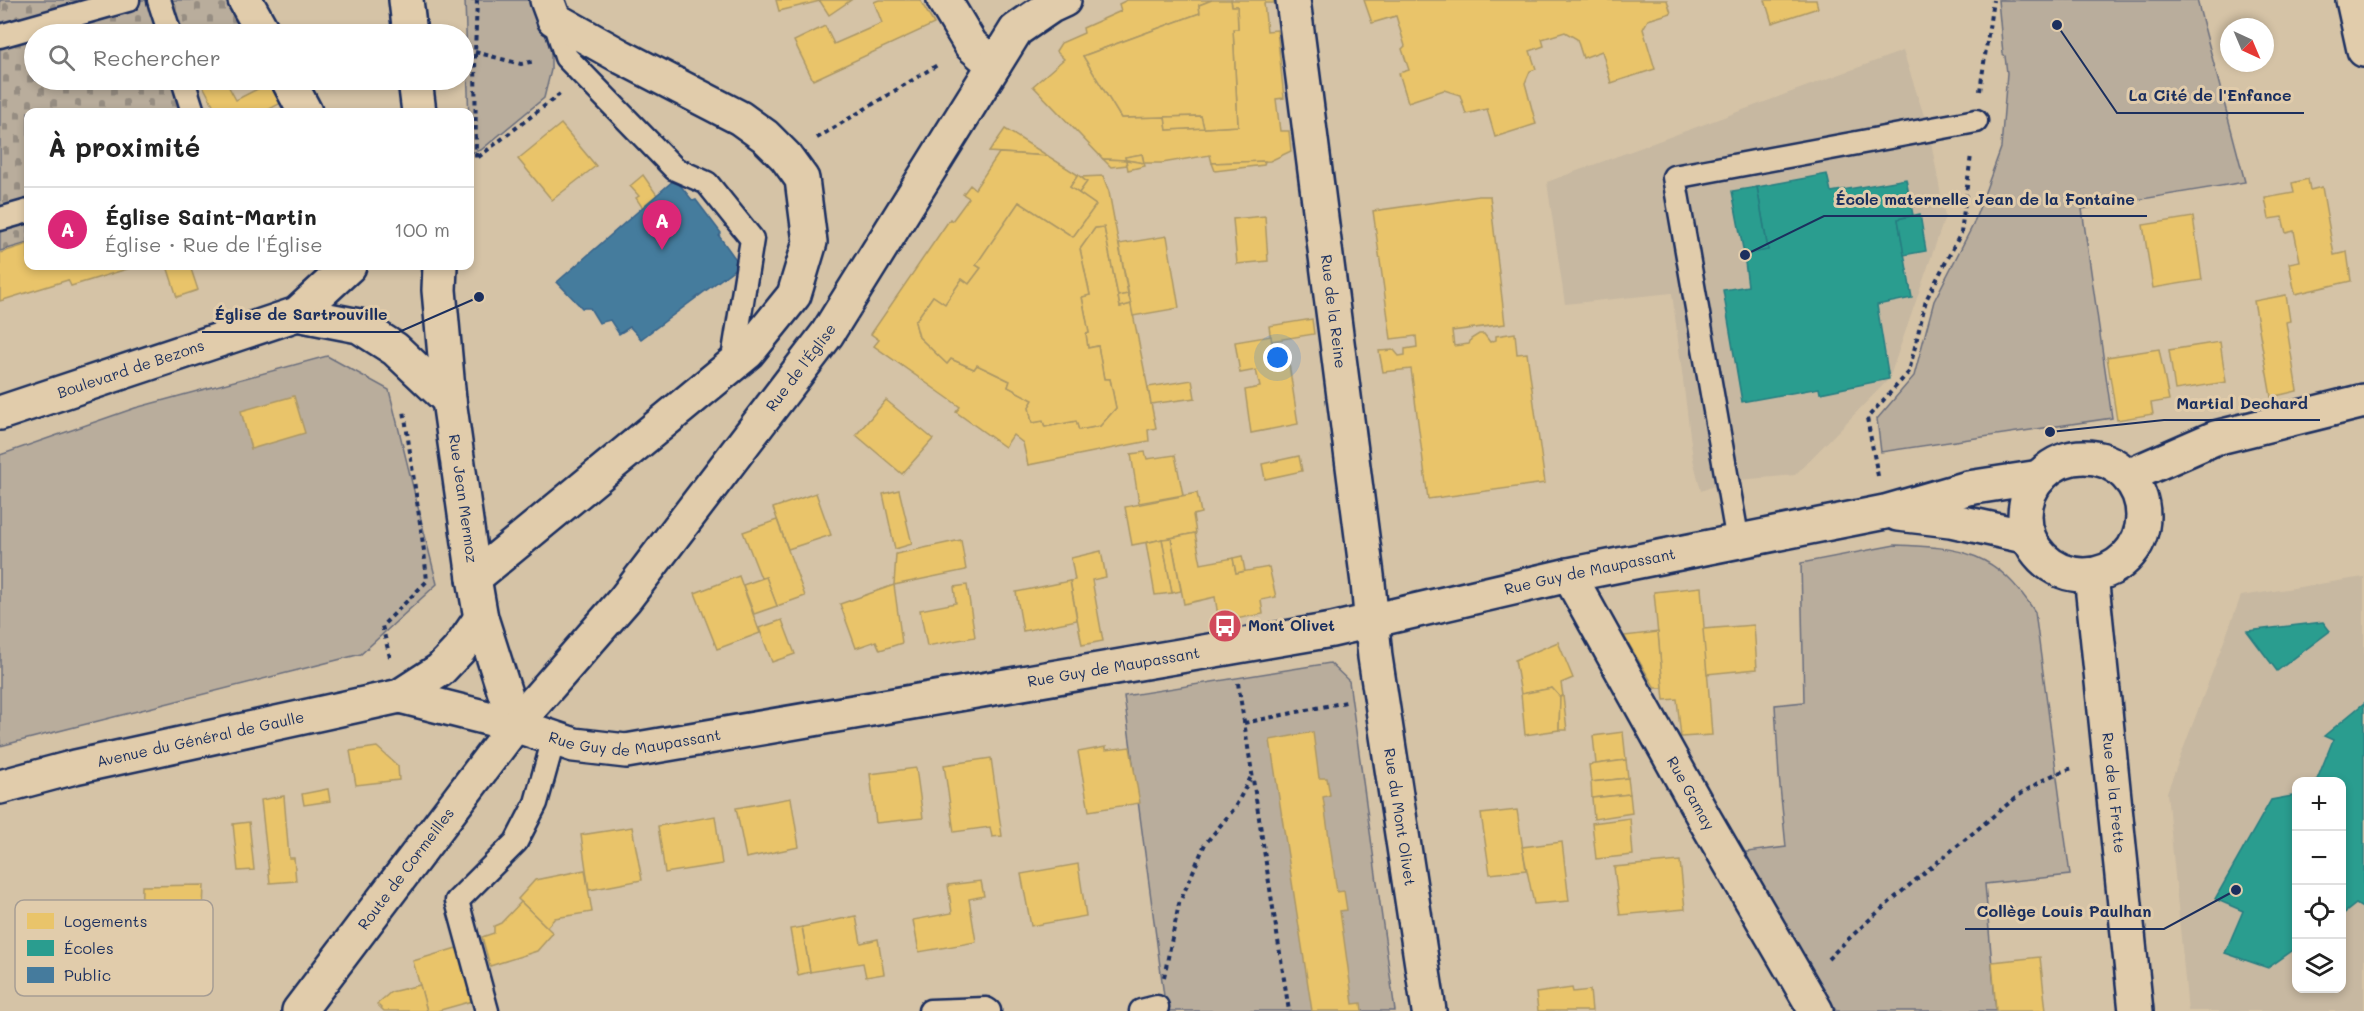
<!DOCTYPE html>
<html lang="fr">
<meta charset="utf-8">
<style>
body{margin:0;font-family:Mali,sans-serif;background:#f2f2f2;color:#222}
.controls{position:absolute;right:18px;bottom:18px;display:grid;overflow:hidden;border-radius:12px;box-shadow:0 3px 9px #0003}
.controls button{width:54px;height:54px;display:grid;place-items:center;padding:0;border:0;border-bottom:2px solid #e0e0e0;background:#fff;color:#222;font:30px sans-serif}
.compass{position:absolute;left:2220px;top:18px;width:54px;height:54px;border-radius:50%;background:#fff;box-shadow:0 3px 9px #0003;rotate:136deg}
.you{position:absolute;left:1278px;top:358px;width:21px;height:21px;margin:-15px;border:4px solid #fff;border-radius:50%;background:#1a73e8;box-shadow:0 0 0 9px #1a73e833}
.badge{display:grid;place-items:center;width:39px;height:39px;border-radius:50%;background:#db2777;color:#fff;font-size:20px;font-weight:700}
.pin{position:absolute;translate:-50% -50px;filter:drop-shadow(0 2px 3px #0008)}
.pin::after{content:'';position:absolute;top:32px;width:21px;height:18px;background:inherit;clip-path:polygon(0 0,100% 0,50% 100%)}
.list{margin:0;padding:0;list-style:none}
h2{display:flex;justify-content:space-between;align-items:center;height:78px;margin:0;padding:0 24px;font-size:26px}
h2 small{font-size:20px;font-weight:400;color:#767676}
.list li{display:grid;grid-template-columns:39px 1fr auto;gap:18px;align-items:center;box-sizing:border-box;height:84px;padding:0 24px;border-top:2px solid #e0e0e0}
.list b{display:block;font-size:22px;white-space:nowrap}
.list p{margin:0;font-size:20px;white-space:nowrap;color:#767676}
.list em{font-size:20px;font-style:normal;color:#767676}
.icon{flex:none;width:33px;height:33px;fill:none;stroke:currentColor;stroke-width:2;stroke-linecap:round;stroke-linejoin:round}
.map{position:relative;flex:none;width:2364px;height:1011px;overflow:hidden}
.search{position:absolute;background:#fff;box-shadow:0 3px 9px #0003;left:24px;top:24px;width:450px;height:66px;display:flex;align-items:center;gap:15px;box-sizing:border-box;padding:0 21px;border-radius:33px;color:#767676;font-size:22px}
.panel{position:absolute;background:#fff;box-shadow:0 3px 9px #0003;left:24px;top:108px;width:450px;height:162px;border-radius:12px}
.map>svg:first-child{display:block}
.built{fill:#c7b8a1;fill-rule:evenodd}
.green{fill:#b9ad9c;stroke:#6a6e7d;stroke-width:1.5}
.cemetery{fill:url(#cemetery-stones);stroke:#6a6e7d;stroke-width:1.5}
.homes{fill:#e9c46a;stroke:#ab9766;stroke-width:1.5}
.schools{fill:#2a9d8f;stroke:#267c80;stroke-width:1.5}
.public{fill:#457b9d;stroke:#38648a;stroke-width:1.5}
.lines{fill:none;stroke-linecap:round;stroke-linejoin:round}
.service-casing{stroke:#1b2f5e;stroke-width:27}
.minor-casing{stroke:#1b2f5e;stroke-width:38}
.tertiary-casing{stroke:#1b2f5e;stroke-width:38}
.secondary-casing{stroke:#1b2f5e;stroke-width:38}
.path{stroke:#1b2f5e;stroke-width:4;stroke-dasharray:4.5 4.5;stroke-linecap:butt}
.service{stroke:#e1ccab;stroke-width:22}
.minor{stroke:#e1ccab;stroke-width:33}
.tertiary{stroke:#e1ccab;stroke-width:33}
.secondary{stroke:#e1ccab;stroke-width:33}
.labels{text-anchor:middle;stroke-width:6;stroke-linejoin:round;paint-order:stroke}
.street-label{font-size:15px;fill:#1b2f5e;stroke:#e1ccab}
.poi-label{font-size:15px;font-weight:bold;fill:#1b2f5e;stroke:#e1ccab;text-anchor:start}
.key{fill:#e1ccab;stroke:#a69d94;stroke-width:1.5}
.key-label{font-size:16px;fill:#1b2f5e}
.leader{fill:none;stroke:#1b2f5e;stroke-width:2}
.callout-dot{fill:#1b2f5e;stroke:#e1ccab;stroke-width:2}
.callout-label{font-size:16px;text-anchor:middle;font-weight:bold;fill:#1b2f5e;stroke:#e1ccab;stroke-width:6;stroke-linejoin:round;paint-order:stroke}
</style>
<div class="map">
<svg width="2364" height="1011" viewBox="0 0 2364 1011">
<defs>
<pattern id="cemetery-stones" width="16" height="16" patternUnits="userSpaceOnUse" patternTransform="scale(1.5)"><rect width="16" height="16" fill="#b9ad9c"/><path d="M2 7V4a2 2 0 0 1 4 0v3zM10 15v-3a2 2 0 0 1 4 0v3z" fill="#968d82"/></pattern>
</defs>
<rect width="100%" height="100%" fill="#d5c3a6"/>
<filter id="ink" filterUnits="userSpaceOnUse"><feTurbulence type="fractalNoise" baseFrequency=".0167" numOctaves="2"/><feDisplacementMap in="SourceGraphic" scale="12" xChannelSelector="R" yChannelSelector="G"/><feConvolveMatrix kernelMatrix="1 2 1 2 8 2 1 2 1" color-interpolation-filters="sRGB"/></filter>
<g filter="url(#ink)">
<g class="built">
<path d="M1903 51 1929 131 1945 217 1889 379 1795 475 1727 481 1701 491 1693 459 1672 293 1565 304 1547 182Z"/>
<path d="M2364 577V1011H2188L2167 792 2241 596ZM2296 782H2342V988H2296Z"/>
</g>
<g class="green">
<path d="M465 0H532L551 49V70L544 98 481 150 470 153Z"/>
<path d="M1998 0H2197L2245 182 2082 209 2112 418 1881 452 1877 419 1914 376 1934 301 1973 225 2001 148 2007 73 2005 56 2003 54Z"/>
<path d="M327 356 389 390 437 584 361 654 0 746V455L135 408Z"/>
<path d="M1895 545C1962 547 1997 552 2035 612L2070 875 1985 884 1996 1011H1836L1739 853 1786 847 1779 776 1775 705 1804 702 1801 563Z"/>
<path d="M1330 663 1349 681 1395 1011H1166L1124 696Z"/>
</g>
<path class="cemetery" d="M0 0H228L243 27 229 34H34V80H188L198 112H28V243L0 251Z"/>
<g class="homes">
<path d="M776 0H851L829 15 820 1 779 11Z"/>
<path d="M879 0H920L934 24 813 80 794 41 825 26 834 44 882 23 874 2Z"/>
<path d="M1127 0H1212L1199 5 1200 13 1083 56 1121 118 1165 117 1167 130 1238 126 1233 29H1238L1237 6H1232L1231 0H1273L1274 3H1264L1267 31 1277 30 1284 98 1276 99 1280 131H1289L1291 151 1270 161 1212 163 1210 155 1162 163H1144L1142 154 1125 157 1126 160 1103 159 1033 86 1064 59 1056 51 1061 43 1084 33 1083 28 1121 11 1119 4Z"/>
<path d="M1212 0H1231L1232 6H1237L1238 29H1233L1238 126 1204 128 1201 116 1121 118 1083 56 1200 13 1199 5Z"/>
<path d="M1364 0H1667L1671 13 1648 20 1643 29 1655 69 1611 83 1602 51 1583 58 1577 39 1565 32 1542 39 1544 46 1530 51 1536 69 1530 71 1525 83 1536 124 1495 137 1487 109 1466 114 1460 95 1444 90 1408 102 1399 73 1409 70 1402 49 1405 46 1396 16 1372 23Z"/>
<path d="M1765 0H1816L1818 8 1772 23Z"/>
<path d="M200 80H225L236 100 271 82 281 103 264 112H217Z"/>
<path d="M1201 116 1204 128 1167 130 1165 117Z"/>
<path d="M561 124 596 166 552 200 518 159Z"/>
<path d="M1005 129 1048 156 989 152Z"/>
<path d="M999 153 1048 156 1078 175 1070 187 1096 205 1073 237 1019 202 976 265 981 268 969 284 962 279 945 304 933 296 915 322 919 337 947 364 951 359 974 369 977 365 1010 381 1008 387 1033 400 1029 407 1032 423 1043 421 1045 427 1076 421 1079 430 1100 426 1116 408 1110 379H1104L1098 346 1088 348 1086 334 1089 333 1082 297 1090 295 1080 249 1095 228 1104 227 1120 307 1131 304 1156 428 1148 430 1149 441 1028 465 1023 443 1013 435 1005 447 956 412 960 407 952 401 874 346 879 340 871 334 950 219 952 221 969 198 963 194 970 185 975 189Z"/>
<path d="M1142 154 1144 163 1126 160 1125 157Z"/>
<path d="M1103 159 1126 160 1127 165 1111 167Z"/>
<path d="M1126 160 1144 163 1145 166 1128 170Z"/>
<path d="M1265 161 1264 165 1215 171 1212 163Z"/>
<path d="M643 175 657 195 642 207 636 198 639 196 630 186Z"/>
<path d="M1078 175 1087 182 1079 193 1070 187Z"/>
<path d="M1103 176 1109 192 1128 294 1118 296 1104 227 1095 228 1080 249 1090 295 1082 297 1089 333 1086 334 1088 348 1098 346 1104 379H1110L1116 408 1100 426 1079 430 1076 421 1045 427 1043 421 1032 423 1029 407 1033 400 1008 387 1010 381 977 365 974 369 951 359 947 364 919 337 915 322 933 296 945 304 962 279 969 284 981 268 976 265 1019 202 1073 237 1096 205 1079 193 1087 182 1081 177Z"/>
<path d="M2308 179 2310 190 2322 187 2334 255 2347 252 2351 281 2295 294 2289 263 2300 261 2294 231 2286 233 2282 217 2269 219 2265 198 2294 193 2292 183Z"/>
<path d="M1479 196H1490L1505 324 1452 331 1454 346 1469 344 1471 339 1479 334H1484L1490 342 1496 340V336L1515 333 1517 354 1527 353 1545 483 1428 499 1411 369 1383 372 1379 351 1394 350 1399 356 1405 355V349L1417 347 1416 336 1391 339 1373 211Z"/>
<path d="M1265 216 1268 261 1237 264 1233 219Z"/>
<path d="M2193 217 2202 280 2153 288 2143 225Z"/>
<path d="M1167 236 1179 308 1133 316 1119 244Z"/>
<path d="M28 244V266H137L71 286 68 280 0 301V253Z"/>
<path d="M167 266H190L198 290 177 297Z"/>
<path d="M1128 294 1131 304 1120 307 1118 296Z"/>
<path d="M2286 295 2290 321 2286 322 2297 391 2271 397 2254 301Z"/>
<path d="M1312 319 1314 334 1271 341 1269 326Z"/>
<path d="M1271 336 1275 367 1289 364 1298 424 1251 433 1245 390 1260 387 1256 370 1240 373 1235 342Z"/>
<path d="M2220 342 2226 382 2175 390 2169 350Z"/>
<path d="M2159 349 2169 400 2151 403 2153 414 2117 420 2107 357Z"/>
<path d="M1192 380 1195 398 1151 404 1148 387Z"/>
<path d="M294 396 305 433 251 449 241 411Z"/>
<path d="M886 400 933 439 902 474 856 435Z"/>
<path d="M1145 452 1147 459 1175 455 1183 495 1139 503 1131 454Z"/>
<path d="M1299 456 1302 471 1265 479 1262 464Z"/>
<path d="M899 490 912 544 895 549 883 494Z"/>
<path d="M816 493 831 535 788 549 773 508Z"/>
<path d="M1197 493 1201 513 1193 515 1196 533 1132 545 1125 507Z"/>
<path d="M777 520 805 596 777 606 766 577 761 578 743 532Z"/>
<path d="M1195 533 1201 564 1233 558 1236 573 1269 567 1276 597 1261 600 1263 614 1219 622 1215 597 1184 604 1171 538Z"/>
<path d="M1171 538 1181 591 1172 593 1162 539Z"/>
<path d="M1162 539 1172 593 1155 595 1146 543Z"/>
<path d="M961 540 966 570 894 585 896 554Z"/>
<path d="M1101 551 1106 577 1092 580 1103 641 1082 645 1070 581 1075 580 1071 558Z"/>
<path d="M1242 556 1245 571 1236 573 1233 558Z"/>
<path d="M739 576 760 633 717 649 695 593Z"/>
<path d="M766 577 777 606 754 614 743 585Z"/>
<path d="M1070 581 1077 620 1023 631 1016 592Z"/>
<path d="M894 585 902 643 880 650 876 641 856 648 840 604Z"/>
<path d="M967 585 975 637 927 646 920 610 956 603 954 587Z"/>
<path d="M1701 587 1712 735 1681 737 1677 699 1664 700 1654 592Z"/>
<path d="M782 620 795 654 772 662 759 628Z"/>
<path d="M1754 625 1757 669 1707 674 1703 629Z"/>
<path d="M1658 632 1663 688H1655L1624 636Z"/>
<path d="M1558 642 1573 678 1561 683 1563 696 1560 697 1552 688 1521 694 1515 660Z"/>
<path d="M1552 688 1560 697 1559 730 1525 735 1521 694Z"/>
<path d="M1563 696 1567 730H1559L1560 697Z"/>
<path d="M1313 732 1319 778H1327L1330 795 1323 797 1337 892 1344 891 1347 910 1340 911 1353 1004 1361 1003 1362 1011H1312L1270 740Z"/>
<path d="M1623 732 1626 760 1596 764 1593 736Z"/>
<path d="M377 747 398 766 399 780 356 785 350 751Z"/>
<path d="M1106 747V750L1130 747 1140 803 1089 811 1078 752Z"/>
<path d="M991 758 1002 836 992 837 990 827 954 832 944 765Z"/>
<path d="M1626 760 1628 778 1591 782 1589 765Z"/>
<path d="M916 768 923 818 876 823 870 774Z"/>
<path d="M1628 778 1630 794 1592 798 1591 782Z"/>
<path d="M328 789 330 801 304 805 302 794Z"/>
<path d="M1630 794 1632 813 1594 819 1592 798Z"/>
<path d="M284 796 289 858H294L296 881 270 883 261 800Z"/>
<path d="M791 798 799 847 746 858 736 808Z"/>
<path d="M1517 810 1526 870 1490 874 1481 814Z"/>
<path d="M715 816 722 864 665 873 658 826Z"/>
<path d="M1630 818 1633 855 1596 859 1592 823Z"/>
<path d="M249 822 254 870 238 871 233 824Z"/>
<path d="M632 827 642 880 589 890 581 835Z"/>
<path d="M1562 842 1569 901 1534 904 1522 847Z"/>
<path d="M1680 861 1685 909 1620 915 1614 867Z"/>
<path d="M1078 864 1086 916 1031 926 1021 874Z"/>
<path d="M585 870 592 912 555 918 547 927 518 899 535 880Z"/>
<path d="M981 881 984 896 969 899 976 942 919 952 913 920 952 913 948 885Z"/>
<path d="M204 885 203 911H208V936L141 934 142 886Z"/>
<path d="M521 902 553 933 537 951 490 966 482 937 494 933V926L501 923Z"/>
<path d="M856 916 861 943 878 939 884 974 866 977 863 963 810 972 802 927Z"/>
<path d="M802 927 810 972 798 975 790 929Z"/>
<path d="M460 947 476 1000 437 1011H427L413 961Z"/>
<path d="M2040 957 2046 1011H1996L1992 962Z"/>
<path d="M420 985 427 1011H384L377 1004 391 992Z"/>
<path d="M1572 988 1573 992 1590 990 1592 1011H1538L1536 993Z"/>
</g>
<g class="schools">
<path d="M1827 174 1831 192 1906 179 1913 215 1898 219 1912 298 1877 305 1889 379 1820 393 1819 388 1742 402 1723 290 1748 286 1744 254 1768 250 1757 187Z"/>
<path d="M1757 187 1768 250 1744 254 1732 191Z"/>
<path d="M1920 214 1926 251 1904 255 1898 219Z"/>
<path d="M2323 622 2330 631 2277 671 2247 631Z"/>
<path d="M2364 703V909L2356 904 2342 915V782H2316L2333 740 2324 736Z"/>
<path d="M2292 796 2296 797V948L2268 968 2225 953 2243 911 2215 899 2271 800Z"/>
</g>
<path class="public" d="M675 179 693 201 696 200 721 233 719 236 740 265 641 339 630 327 619 334 610 320 599 323 590 308H582L557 282Z"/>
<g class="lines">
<defs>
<g id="service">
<path d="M159 0 170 34"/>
<path d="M554 19 566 57 675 169 707 183 752 239 732 365"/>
<path d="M0 36 128 0"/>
<path d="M183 80 193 112"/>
<path d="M0 219 28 211"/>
<path d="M1738 542 1674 177 1976 121"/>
<path d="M487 1011 457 901 516 842 536 803 554 738"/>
<path d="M930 1011 986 1009 989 1011"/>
<path d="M1141 1011 1157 1007"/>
</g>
<g id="minor">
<path d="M245 0 264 34"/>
<path d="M944 0 971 45 994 65"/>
<path id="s1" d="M1293 0 1368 583 1375 657 1429 1011"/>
<path d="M288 80 305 112"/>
<path id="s2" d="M1569 575 1704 818 1816 1011"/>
<path d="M474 578 748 352 794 295 810 242 802 179 786 157 765 136 740 118 622 57 554 19 547 0"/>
<path id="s3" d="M515 725 625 599 827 334 1016 30 1051 6 1064 0"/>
</g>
<g id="tertiary">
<path id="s4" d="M2091 575 2136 1011"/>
</g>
<g id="secondary">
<path d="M406 0 410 34"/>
<path d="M2353 0 2364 50"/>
<path d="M415 80 419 112"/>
<path id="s5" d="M440 266 439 290 449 400 474 578 481 618 515 725"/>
<path d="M297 314 359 326 395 349 449 400"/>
<path id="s6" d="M0 413 297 314 349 266"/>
<circle cx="2084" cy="516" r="59"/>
<path d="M2128 476 2215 438 2364 401"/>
<path d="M1898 514 1950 520 2028 537"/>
<path id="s7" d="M400 696 515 725 574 745 626 751 1332 630 1569 575 1885 512 1968 488 2040 477"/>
<path id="s8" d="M0 787 75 767 400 696 440 670 459 650 481 618"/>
<path id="s9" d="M299 1011 515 725"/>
</g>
</defs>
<use href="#service" class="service-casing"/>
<use href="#minor" class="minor-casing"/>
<use href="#tertiary" class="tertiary-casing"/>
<use href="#secondary" class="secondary-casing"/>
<g class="path">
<path d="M477 0 475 52 476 159 560 94"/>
<path d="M475 52 521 64 535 61"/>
<path d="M1980 91 1993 0"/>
<path d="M817 138 939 64"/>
<path d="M1878 476 1867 418 1909 372 1926 300 1961 233 1971 155"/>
<path d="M390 657 382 626 427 581 424 551 404 410"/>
<path d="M1238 683 1289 1011"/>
<path d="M1244 723 1346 702"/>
<path d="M1828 959C1872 915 1920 876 1967 838 1999 812 2034 777 2074 768"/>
<path d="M1164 977 1179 904 1205 844 1234 809 1252 775"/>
</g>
<use href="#service" class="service"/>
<use href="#minor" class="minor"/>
<use href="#tertiary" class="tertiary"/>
<use href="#secondary" class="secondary"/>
</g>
</g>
<defs>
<symbol id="bus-disc" viewBox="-11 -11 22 22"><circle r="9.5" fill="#d1495b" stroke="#e1ccab"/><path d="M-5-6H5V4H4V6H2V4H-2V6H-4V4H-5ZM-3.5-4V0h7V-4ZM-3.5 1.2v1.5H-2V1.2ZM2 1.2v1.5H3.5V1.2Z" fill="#fff"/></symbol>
</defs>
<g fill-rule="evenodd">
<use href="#bus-disc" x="1206" y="607" width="38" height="38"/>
</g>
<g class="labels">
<g class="street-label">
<text dy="5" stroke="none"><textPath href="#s1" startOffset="314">Rue de la Reine</textPath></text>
<text dy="5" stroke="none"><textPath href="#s3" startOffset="458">Rue de l'Église</textPath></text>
<text dy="5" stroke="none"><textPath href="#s6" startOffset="138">Boulevard de Bezons</textPath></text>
<text dy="5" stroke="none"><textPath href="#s5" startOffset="234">Rue Jean Mermoz</textPath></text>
<text dy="5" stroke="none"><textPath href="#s7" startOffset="1214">Rue Guy de Maupassant</textPath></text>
<text dy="5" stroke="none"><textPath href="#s7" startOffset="728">Rue Guy de Maupassant</textPath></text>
<text dy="5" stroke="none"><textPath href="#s7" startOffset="242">Rue Guy de Maupassant</textPath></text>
<text dy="5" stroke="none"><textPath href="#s8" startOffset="206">Avenue du Général de Gaulle</textPath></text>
<text dy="5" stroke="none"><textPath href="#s4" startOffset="219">Rue de la Frette</textPath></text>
<text dy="5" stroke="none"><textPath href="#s2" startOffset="250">Rue Gamay</textPath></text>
<text dy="5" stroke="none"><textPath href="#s1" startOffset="824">Rue du Mont Olivet</textPath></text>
<text dy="5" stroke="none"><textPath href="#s9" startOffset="178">Route de Cormeilles</textPath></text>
</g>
<g class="poi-label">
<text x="1248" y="631">Mont Olivet</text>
</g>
</g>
<rect x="15" y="900" width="198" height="96" rx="9" class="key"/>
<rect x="27" y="913" width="27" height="16" fill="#e9c46a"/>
<rect x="27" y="940" width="27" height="16" fill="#2a9d8f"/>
<rect x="27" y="967" width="27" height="16" fill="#457b9d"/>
<g class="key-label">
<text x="64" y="927">Logements</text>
<text x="64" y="954">Écoles</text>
<text x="64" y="981">Public</text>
</g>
<path class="leader" d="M2057 25L2117 113H2304M1745 255L1824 216H2147M479 297L399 332H202M2050 432L2164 420H2320M2236 890L2164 929H1965"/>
<g class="callout-dot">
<circle cx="2057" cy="25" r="6"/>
<circle cx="1745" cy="255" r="6"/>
<circle cx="479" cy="297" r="6"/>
<circle cx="2050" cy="432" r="6"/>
<circle cx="2236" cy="890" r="6"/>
</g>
<g class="callout-label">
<text x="2210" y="101">La Cité de l'Enfance</text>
<text x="1985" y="205">École maternelle Jean de la Fontaine</text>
<text x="301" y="320">Église de Sartrouville</text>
<text x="2242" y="409">Martial Dechard</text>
<text x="2064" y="917">Collège Louis Paulhan</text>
</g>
</svg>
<div class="controls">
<button>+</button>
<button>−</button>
<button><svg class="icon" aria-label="locate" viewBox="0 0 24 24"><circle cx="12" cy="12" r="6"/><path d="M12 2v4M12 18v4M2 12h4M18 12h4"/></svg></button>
<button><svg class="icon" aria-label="layers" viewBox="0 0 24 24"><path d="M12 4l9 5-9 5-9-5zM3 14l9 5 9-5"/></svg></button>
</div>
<svg class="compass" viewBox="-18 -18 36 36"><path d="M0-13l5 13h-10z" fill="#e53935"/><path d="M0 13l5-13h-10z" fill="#767676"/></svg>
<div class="you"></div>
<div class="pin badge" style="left:662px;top:250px">A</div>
<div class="search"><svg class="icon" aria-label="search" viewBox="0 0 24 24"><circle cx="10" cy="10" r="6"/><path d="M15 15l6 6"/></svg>Rechercher</div>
<section class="panel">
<h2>À proximité<small></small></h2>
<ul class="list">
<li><span class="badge">A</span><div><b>Église Saint-Martin</b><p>Église · Rue de l'Église</p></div><em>100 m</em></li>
</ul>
</section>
</div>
